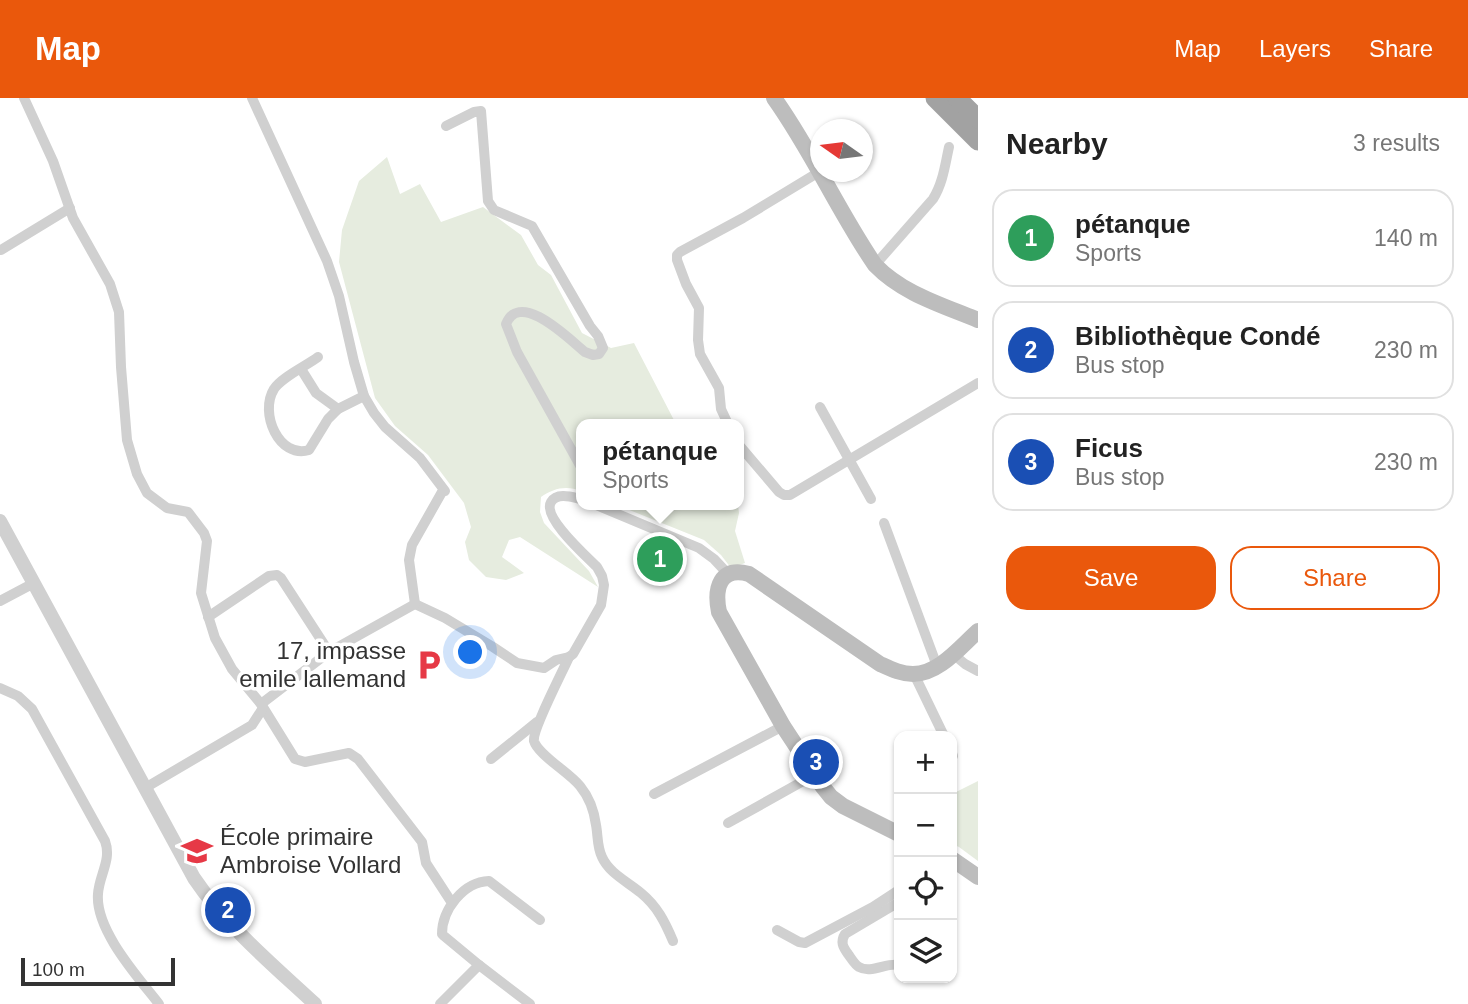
<!DOCTYPE html>
<meta charset="utf-8">
<style>
body{margin:0;font-family:Helvetica,sans-serif;background:#f6f6f6;color:#222}
.controls{position:absolute;right:21px;bottom:21px;display:grid;overflow:hidden;border-radius:14px;box-shadow:0 2px 5px #0004}
.controls button{width:63px;height:63px;display:grid;place-items:center;padding:0;border:0;border-bottom:2px solid #e0e0e0;background:#fff;color:#222;font:35px sans-serif}
.compass{position:absolute;left:810px;top:21px;width:63px;height:63px;border-radius:50%;background:#fff;box-shadow:0 2px 5px #0004;rotate:284deg}
.scale{position:absolute;left:21px;bottom:18px;width:154px;box-sizing:border-box;padding-left:7px;border:4px solid #333;border-top:0;font-size:19px;line-height:24px;white-space:nowrap;color:#333;-webkit-text-stroke:5px #fff;paint-order:stroke}
.you{position:absolute;left:471px;top:555px;width:24px;height:24px;margin:-18px;border:5px solid #fff;border-radius:50%;background:#1a73e8;box-shadow:0 0 0 10px #1a73e833}
.badge{display:grid;place-items:center;width:46px;height:46px;border-radius:50%;background:#ea580c;color:#fff;font-size:23px;font-weight:700}
.pin{position:absolute;translate:-50% -50%;border:4px solid #fff;box-shadow:0 2px 7px #0006}
.popup{position:absolute;left:576px;top:321px;width:168px;height:91px;box-sizing:border-box;display:grid;place-content:center;border-radius:14px;background:#fff;filter:drop-shadow(0 2px 5px #0005);font-size:23px;white-space:nowrap;color:#767676}
.popup b{font-size:26px;color:#222}
.popup::after{content:'';position:absolute;left:50%;top:100%;margin-left:-14px;border:14px solid transparent;border-top-color:#fff}
.list{margin:0;padding:0;list-style:none}
h2{display:flex;justify-content:space-between;align-items:center;height:91px;margin:0;padding:0 28px;font-size:30px}
h2 small{font-size:23px;font-weight:400;color:#767676}
.list li{display:grid;grid-template-columns:46px 1fr auto;gap:21px;align-items:center;box-sizing:border-box;height:98px;margin:0 14px 14px;padding:0 14px;border:2px solid #e0e0e0;border-radius:21px}
.list b{display:block;font-size:26px;white-space:nowrap}
.list p{margin:0;font-size:23px;white-space:nowrap;color:#767676}
.list em{font-size:23px;font-style:normal;color:#767676}
.actions{display:flex;gap:14px;padding:21px 28px}
.actions a{flex:1;padding:16px 0;border:2px solid #ea580c;border-radius:21px;text-align:center;font-size:24px;color:#ea580c}
.actions .main{background:#ea580c;color:#fff}
.icon{flex:none;width:38px;height:38px;fill:none;stroke:currentColor;stroke-width:2;stroke-linecap:round;stroke-linejoin:round}
.map{position:relative;flex:none;width:978px;height:906px;overflow:hidden}
header{display:flex;align-items:center;gap:42px;box-sizing:border-box;height:98px;padding:0 35px;background:#ea580c;color:#fff}
header strong{font-size:33px}
nav{display:flex;gap:38px;margin-inline-start:auto;font-size:24px}
main{display:flex}
aside{flex:1;background:#fff}
.map>svg:first-child{display:block}
.green{fill:#e6ecdf}
.lines{fill:none;stroke-linecap:round;stroke-linejoin:round}
.minor{stroke:#d0d0d0;stroke-width:10}
.tertiary{stroke:#d0d0d0;stroke-width:14}
.secondary{stroke:#bdbdbd;stroke-width:16}
.trunk{stroke:#a2a2a2;stroke-width:19}
.labels{text-anchor:middle;stroke-width:7;stroke-linejoin:round;paint-order:stroke}
.poi-label{font-size:24px;fill:#333;stroke:#fff;text-anchor:end}
</style>
<header>
<strong>Map</strong>
<nav><a>Map</a><a>Layers</a><a>Share</a></nav>
</header>
<main>
<div class="map">
<svg width="978" height="906" viewBox="0 0 978 906">
<rect width="100%" height="100%" fill="#fff"/>
<g class="green">
<path d="M387 59 400 96 420 86 441 124 483 109 521 137 538 167 551 177 582 235 611 250 634 245 676 326H581V393C567 387 553 390 541 399L540 414 544 425 589 473 598 489 520 439 509 442 502 459 524 475 506 482 486 479 469 462 465 444 471 429 464 405 428 357 395 328 375 300 339 164 342 132 359 83Z"/>
<path d="M617 407H738L739 415 735 433 745 465 731 470 721 457 704 442Z"/>
<path d="M649 446 679 459 671 476 642 463Z"/>
<path d="M978 683V763L959 749 952 746V696Z"/>
</g>
<g class="lines">
<g class="minor">
<path d="M24 0 53 63 73 120 110 186 119 214 121 269 127 342 137 376 147 395 167 410 188 414 204 435 207 443 201 495 215 540 232 571 261 606 295 661 305 664 349 655 358 661 422 744 426 765 452 805"/>
<path d="M252 0 327 163 339 198 354 264 364 298 374 315 385 329 420 360 445 393 442 394 412 447 409 462 415 506"/>
<path d="M446 28 474 14 481 13 488 103 494 112 532 128 590 228 598 238 603 250 599 256 593 257 585 254C570 242 520 191 506 226L517 254 581 369"/>
<path d="M1 152 70 110"/>
<path d="M875 167 933 101C943 85 945 67 949 49"/>
<path d="M318 259C306 268 282 279 274 291 259 315 279 361 309 352L328 321 338 311 364 298"/>
<path d="M301 271 316 295 338 311"/>
<path d="M820 309 871 401"/>
<path d="M728 326 721 311 719 290 700 256 698 242 699 210 686 186 677 162V157L680 154 743 120 819 74"/>
<path d="M739 347 779 394 784 397H790L978 285"/>
<path d="M596 407 699 450 714 461 728 476"/>
<path d="M884 425 937 568"/>
<path d="M0 503 34 485"/>
<path d="M415 506 445 520 493 549 517 565 544 570 556 562 569 559 573 556 601 507 604 487 602 478 597 469C586 458 542 419 551 404 557 394 572 399 581 401"/>
<path d="M208 519 269 478 277 477 281 480 329 554"/>
<path d="M953 556 965 566 978 573"/>
<path d="M569 559C563 573 532 632 534 643 538 657 569 674 580 688 589 699 594 712 596 727 598 737 597 749 602 759 609 775 628 784 641 795 657 808 665 824 673 843"/>
<path d="M914 576 944 638"/>
<path d="M0 590 18 598 32 611 105 743C112 762 99 777 98 796 95 832 138 879 159 906"/>
<path d="M261 606 329 554 415 506"/>
<path d="M952 655 953 658"/>
<path d="M491 661 537 624"/>
<path d="M145 690 252 627 263 610"/>
<path d="M654 696 783 628"/>
<path d="M728 725 814 677"/>
<path d="M899 804 845 836C840 844 843 849 848 856 851 860 855 867 859 869 871 876 887 864 899 867"/>
<path d="M777 832 799 844 805 845 873 809 899 792"/>
<path d="M922 880H923"/>
<path d="M440 906 479 867"/>
<path d="M530 906 479 867 444 838 442 836C442 812 463 784 489 783L540 822"/>
</g>
<path class="tertiary" d="M0 423 194 780C227 829 272 866 315 906"/>
<g class="secondary">
<path d="M774 0C812 53 838 113 875 167 903 196 942 207 978 222"/>
<path d="M899 736 843 708 831 699 823 689 783 628 719 514C714 490 720 468 749 476L880 566C891 571 901 576 913 576 939 576 960 549 978 533"/>
<path d="M952 761 978 779"/>
</g>
<g class="trunk">
<path d="M935 0 978 43"/>
<path d="M957 0 978 21"/>
</g>
</g>
<defs>
<symbol id="parking-bare" viewBox="-9 -9 18 18"><path d="M-3.5-5.5H1a3.5 3.5 0 0 1 0 7H-1V5.5H-3.5ZM-1-3.4V-.6H.8a1.4 1.4 0 0 0 0-2.8Z" fill="#e63946" stroke="#fff" stroke-width="2.5" paint-order="stroke"/></symbol>
<symbol id="school-bare" viewBox="-9 -9 18 18"><path d="M0-5L7-2L0 1L-7-2ZM-4 1L0 2.5L4 1V4Q0 6-4 4Z" fill="#e63946" stroke="#fff" stroke-width="2.5" paint-order="stroke"/></symbol>
</defs>
<g fill-rule="evenodd">
<use href="#parking-bare" x="407" y="545" width="44" height="44"/>
<use href="#school-bare" x="175" y="731" width="44" height="44"/>
</g>
<g class="labels">
<g class="poi-label">
<text x="406" y="561">17, impasse<tspan x="406" dy="28">emile lallemand</tspan></text>
<text x="220" y="747" text-anchor="start">École primaire<tspan x="220" dy="28">Ambroise Vollard</tspan></text>
</g>
</g>
</svg>
<div class="controls">
<button>+</button>
<button>−</button>
<button><svg class="icon" aria-label="locate" viewBox="0 0 24 24"><circle cx="12" cy="12" r="6"/><path d="M12 2v4M12 18v4M2 12h4M18 12h4"/></svg></button>
<button><svg class="icon" aria-label="layers" viewBox="0 0 24 24"><path d="M12 4l9 5-9 5-9-5zM3 14l9 5 9-5"/></svg></button>
</div>
<svg class="compass" viewBox="-18 -18 36 36"><path d="M0-13l5 13h-10z" fill="#e53935"/><path d="M0 13l5-13h-10z" fill="#767676"/></svg>
<div class="scale">100 m</div>
<div class="you"></div>
<div class="pin badge" style="left:660px;top:461px;background:#2e9e5b">1</div>
<div class="popup"><b>pétanque</b>Sports</div>
<div class="pin badge" style="left:228px;top:812px;background:#1a4fb4">2</div>
<div class="pin badge" style="left:816px;top:664px;background:#1a4fb4">3</div>
</div>
<aside>
<h2>Nearby<small>3 results</small></h2>
<ul class="list">
<li><span class="badge" style="background:#2e9e5b">1</span><div><b>pétanque</b><p>Sports</p></div><em>140 m</em></li>
<li><span class="badge" style="background:#1a4fb4">2</span><div><b>Bibliothèque Condé</b><p>Bus stop</p></div><em>230 m</em></li>
<li><span class="badge" style="background:#1a4fb4">3</span><div><b>Ficus</b><p>Bus stop</p></div><em>230 m</em></li>
</ul>
<div class="actions"><a class="main">Save</a><a>Share</a></div>
</aside>
</main>
